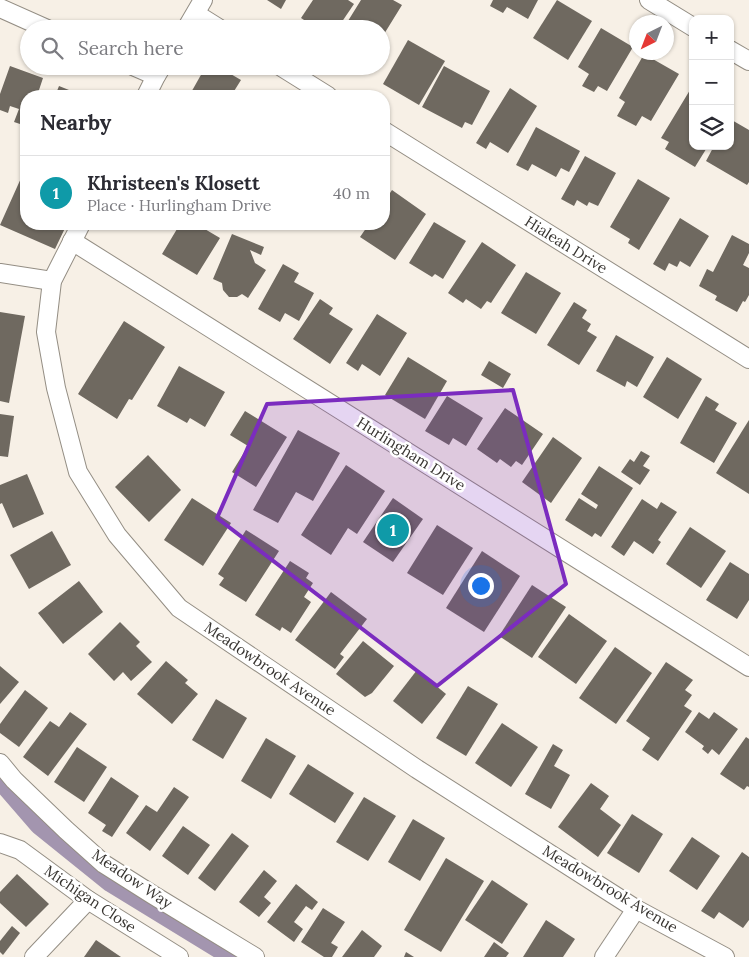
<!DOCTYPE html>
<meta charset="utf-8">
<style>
body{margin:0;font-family:Lora,serif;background:#f2f2f3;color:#2b2b33}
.controls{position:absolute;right:15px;top:15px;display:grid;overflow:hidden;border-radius:10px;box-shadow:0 1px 4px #0004}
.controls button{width:45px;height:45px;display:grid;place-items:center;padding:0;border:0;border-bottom:1px solid #e1e1e2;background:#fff;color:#2b2b33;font:25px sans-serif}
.compass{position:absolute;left:629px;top:15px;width:45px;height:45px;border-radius:50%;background:#fff;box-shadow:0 1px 4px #0004;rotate:222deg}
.you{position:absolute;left:480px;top:585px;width:18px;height:18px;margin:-12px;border:4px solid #fff;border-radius:50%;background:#1a73e8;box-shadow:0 0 0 8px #1a73e833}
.badge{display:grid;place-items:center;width:32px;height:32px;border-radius:50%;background:#762ea1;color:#fff;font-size:16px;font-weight:700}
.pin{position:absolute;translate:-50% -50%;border:2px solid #fff;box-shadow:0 1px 5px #0006}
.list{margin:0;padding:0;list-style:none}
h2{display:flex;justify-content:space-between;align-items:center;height:65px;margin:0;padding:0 20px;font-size:21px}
h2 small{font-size:16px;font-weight:400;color:#7c7c81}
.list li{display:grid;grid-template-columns:32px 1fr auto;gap:15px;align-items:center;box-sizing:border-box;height:75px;padding:0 20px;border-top:1px solid #e1e1e2}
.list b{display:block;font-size:19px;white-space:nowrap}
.list p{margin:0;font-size:16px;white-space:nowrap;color:#7c7c81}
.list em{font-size:16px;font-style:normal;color:#7c7c81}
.icon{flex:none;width:28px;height:28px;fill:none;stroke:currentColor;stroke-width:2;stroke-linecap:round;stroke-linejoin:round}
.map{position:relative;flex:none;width:749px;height:957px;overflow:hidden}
.search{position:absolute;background:#fff;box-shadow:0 1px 4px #0004;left:20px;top:20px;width:370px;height:55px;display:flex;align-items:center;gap:12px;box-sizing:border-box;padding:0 18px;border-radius:28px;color:#7c7c81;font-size:19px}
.panel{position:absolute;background:#fff;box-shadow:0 1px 4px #0004;left:20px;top:90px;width:370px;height:140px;border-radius:20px}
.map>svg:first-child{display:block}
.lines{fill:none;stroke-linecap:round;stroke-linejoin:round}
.canal{stroke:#a395af;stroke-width:19}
.building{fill:#6f6960}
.minor-casing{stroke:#948e84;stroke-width:20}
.minor{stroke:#fff;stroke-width:18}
.marked{fill:#7b2cbf;fill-opacity:0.2;stroke:#7b2cbf;stroke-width:4;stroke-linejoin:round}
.labels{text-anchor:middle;stroke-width:5;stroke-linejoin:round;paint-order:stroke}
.street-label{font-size:15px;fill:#373430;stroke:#fff}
</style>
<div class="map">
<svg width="749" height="957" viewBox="0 0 749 957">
<rect width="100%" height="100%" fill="#f7f0e6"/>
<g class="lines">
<path class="canal" d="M0 780 39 825 111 883 232 957"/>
</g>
<g class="building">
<path d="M267 0H286L281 9Z"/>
<path d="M313 0H348L354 4 337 29H318L301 18Z"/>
<path d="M361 0H393L402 5 381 39V29H343Z"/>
<path d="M493 0H538L528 19 507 7 503 13 490 6Z"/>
<path d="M557 0 592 21 568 60 533 38Z"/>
<path d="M601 28 633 47 607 91 598 86 594 92 582 86 589 74 578 67Z"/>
<path d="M408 40 445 61 419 105 383 84Z"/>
<path d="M644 54 679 74 651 121 642 116 636 126 617 116 625 102 619 98Z"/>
<path d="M10 66 43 78 37 96H26V126L14 122 19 109 10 106 8 113 0 110V94Z"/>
<path d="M206 66H217L241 80 231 96H189Z"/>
<path d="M354 66H365L362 71Z"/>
<path d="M444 66 490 91 472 125 465 122 462 128 422 107Z"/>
<path d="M693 85V146H708L695 167 665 149 669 142 661 138Z"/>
<path d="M59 86 84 96H55Z"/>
<path d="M510 88 537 106 508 153 490 142 486 149 476 143Z"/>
<path d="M730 119 749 130V182L747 185 706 161 714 146H730Z"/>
<path d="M536 127 580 151 569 172 561 168 556 177 532 164 528 171 516 165Z"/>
<path d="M585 156 616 173 598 206 589 202 587 206 577 200 574 206 561 199Z"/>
<path d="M26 167V224H67L55 249 0 225Z"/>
<path d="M638 179 670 198 639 250 628 243 630 239 610 227Z"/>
<path d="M392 190 426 214 395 260 360 237 369 224H384V202Z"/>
<path d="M680 218 709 236 690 267 680 261 677 267 669 263 665 271 653 264Z"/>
<path d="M434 222 466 241 443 279 435 274 432 277 409 263Z"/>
<path d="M146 224H161L157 230Z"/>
<path d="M180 224H198V225L220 238 197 275 162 254Z"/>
<path d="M343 224H354L351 229Z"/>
<path d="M232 234 264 247 261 255 250 250 255 263 266 270 248 298 242 294 237 297H229L223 290 222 283 213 279Z"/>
<path d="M732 235 749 244V253L743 265 749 268V295L745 302 743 301 737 312 715 300 717 296 699 286 707 269 713 272Z"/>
<path d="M482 242 516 265 491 303 487 301 481 309 466 299 463 303 448 293Z"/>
<path d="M283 264 299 273 294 282 314 293 299 321 285 313 280 322 258 309Z"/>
<path d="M526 272 561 293 536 334 501 313Z"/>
<path d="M320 299 333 308 329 314 353 329 330 364 293 339Z"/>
<path d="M574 302 587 310 582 318 591 324 587 331 597 337 579 365 547 345Z"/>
<path d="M0 312 25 316 9 403 0 401Z"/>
<path d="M377 314 407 333 380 376 362 364 358 371 346 363Z"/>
<path d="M124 321 165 347 132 400 129 399 117 419 78 394Z"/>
<path d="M616 335 654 357 637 387 627 381 625 387 596 371Z"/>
<path d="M408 357 447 381 425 419 385 395Z"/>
<path d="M667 357 702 379 678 419 643 397Z"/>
<path d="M489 361 511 374 503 388 481 375Z"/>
<path d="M179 366 225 392 205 427 190 418 187 423 157 406Z"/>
<path d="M447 396 483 418 466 446 453 438 449 445 425 431Z"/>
<path d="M706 396 719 404 715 410 737 423 714 463 680 443Z"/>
<path d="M505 408 543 434 522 465 516 461 511 467 500 459 497 463 477 449Z"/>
<path d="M245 411 287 437 256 487 232 472 248 446 230 435Z"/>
<path d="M0 414 14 416 8 457 0 456Z"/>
<path d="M749 420V494L716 473Z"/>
<path d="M298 430 340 453 313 501 296 492 278 523 253 510Z"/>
<path d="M553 437 582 458 551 503 522 482Z"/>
<path d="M641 451 650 456 643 466 650 470 640 485 621 472 630 459 634 462Z"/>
<path d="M148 455 181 490 149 522 115 487Z"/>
<path d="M346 465 385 491 357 534 348 528 331 555 301 535Z"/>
<path d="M599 466 633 488 601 537 595 533 592 537 565 520 579 498 596 509 598 505 581 494Z"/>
<path d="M27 474 44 514 13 528 2 503 0 504V485Z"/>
<path d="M192 498 231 523 203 566 164 540Z"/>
<path d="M393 498 423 519 393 562 363 542Z"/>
<path d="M642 499 657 509 661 502 677 512 658 540 661 542 653 554 634 541 624 556 611 547Z"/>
<path d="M437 525 473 548 443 595 407 573Z"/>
<path d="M690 527 726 551 701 588 666 564Z"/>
<path d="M246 530 279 551 246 602 219 585 224 578 218 574Z"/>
<path d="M52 531 71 565 29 589 10 555Z"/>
<path d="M482 551 520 576 484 632 446 608Z"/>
<path d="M290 561 309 573 306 578 313 583 304 597 311 602 291 633 282 627 280 631 255 615Z"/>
<path d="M730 562 749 574V600L737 619 706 600Z"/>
<path d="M79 581 103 612 63 644 38 613Z"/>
<path d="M532 585 566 607 532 658 499 636Z"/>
<path d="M331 592 367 619 340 654 344 657 335 669 295 640Z"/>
<path d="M569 614 607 641 576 684 538 657Z"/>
<path d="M120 622 140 642 136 646 152 662 131 681 123 672 114 681 88 654Z"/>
<path d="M363 641 394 666 372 693 365 697 336 674Z"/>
<path d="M615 647 652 673 616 724 579 698Z"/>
<path d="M166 661 188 680 185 683 198 694 172 724 137 694Z"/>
<path d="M666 662 693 680 685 690 692 695 684 706 692 711 658 761 642 750 650 738 626 721Z"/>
<path d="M0 666 19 682 0 704Z"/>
<path d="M417 670 446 694 422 724 393 701Z"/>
<path d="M468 686 498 704 466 756 436 738Z"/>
<path d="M25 690 48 708 19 747 0 733V724Z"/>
<path d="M216 699 247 718 223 759 192 740Z"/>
<path d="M70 712 87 724 48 776 23 757 50 721 59 727Z"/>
<path d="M699 712 709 719 714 712 738 729 719 755 712 749 708 754 702 749 704 746 685 732Z"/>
<path d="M502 723 538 747 511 787 475 763Z"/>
<path d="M746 737 749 739V787L747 786 744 790 720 774Z"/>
<path d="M266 738 296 756 271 799 241 781Z"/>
<path d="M553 744 563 750 554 766 570 775 551 809 525 794Z"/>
<path d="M77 747 107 767 84 802 54 782Z"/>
<path d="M308 764 354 793 335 823 289 794Z"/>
<path d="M111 777 139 796 112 837 102 831 106 825 88 813Z"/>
<path d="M591 783 609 796 600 809 621 825 598 857 558 827Z"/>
<path d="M174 787 189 797 150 851 126 833 146 805 157 812Z"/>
<path d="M364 797 396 816 368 861 336 842Z"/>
<path d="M632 814 663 834 639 873 607 853Z"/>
<path d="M413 819 445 838 420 881 388 862Z"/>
<path d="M183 826 210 845 188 875 162 856Z"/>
<path d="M232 833 249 846 215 891 198 878Z"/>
<path d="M692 837 720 856 697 890 669 871Z"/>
<path d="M742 852 749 857V920L743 928 719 912 714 919 701 911Z"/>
<path d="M446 858 484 881 441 952 404 930Z"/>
<path d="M264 870 277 881 264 897 271 903 259 917 239 902Z"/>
<path d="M17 874 49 904 26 927 0 903V892Z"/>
<path d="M492 880 528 904 502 944 465 920Z"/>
<path d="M296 884 318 902 312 910 306 906 294 922 303 929 294 942 267 922Z"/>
<path d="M323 908 345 922 331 943 338 947 332 957H324L301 942Z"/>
<path d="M546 920 575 939 563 957H523Z"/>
<path d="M12 926 20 933 3 955 0 952V941Z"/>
<path d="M362 930 382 946 374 957H342Z"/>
<path d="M96 940 121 957H84Z"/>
<path d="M494 942 509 953 506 957H484Z"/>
<path d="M406 952 414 957H404Z"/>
</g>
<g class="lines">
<defs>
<g id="minor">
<path d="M649 0 693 27"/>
<path d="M0 8 47 29"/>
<path d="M196 14 220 29"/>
<path d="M186 29 203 0"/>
<path d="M730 50 749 61"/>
<path d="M133 66 156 76"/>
<path d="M280 66 328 96"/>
<path d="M146 96 156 76 162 66"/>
<path d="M384 131 749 359"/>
<path d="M81 224 52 281 46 332 56 388 78 472 117 535 179 608 417 769 636 909 725 957"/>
<path d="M72 241 749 667"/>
<path d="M0 273 52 281"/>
<path d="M0 763 14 780 66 830 104 864 153 895 255 957"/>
<path d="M0 843 20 850 88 900 179 957"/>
<path d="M34 957 88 900"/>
<path d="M604 957 636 909"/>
</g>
</defs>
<use href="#minor" class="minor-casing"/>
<use href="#minor" class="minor"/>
</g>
<path class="marked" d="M513 390 566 584 437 686 217 518 267 404Z"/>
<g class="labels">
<g class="street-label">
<text transform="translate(566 245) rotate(32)" y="5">Hialeah Drive</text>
<text transform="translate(411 454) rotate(32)" y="5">Hurlingham Drive</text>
<text transform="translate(270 669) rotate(34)" y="5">Meadowbrook Avenue</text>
<text transform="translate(132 879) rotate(34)" y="5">Meadow Way</text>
<text transform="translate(610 889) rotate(31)" y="5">Meadowbrook Avenue</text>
<text transform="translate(90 899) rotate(34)" y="5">Michigan Close</text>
</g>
</g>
</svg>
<div class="controls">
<button>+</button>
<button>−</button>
<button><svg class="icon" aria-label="layers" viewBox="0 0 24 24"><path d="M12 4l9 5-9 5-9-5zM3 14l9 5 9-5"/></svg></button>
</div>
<svg class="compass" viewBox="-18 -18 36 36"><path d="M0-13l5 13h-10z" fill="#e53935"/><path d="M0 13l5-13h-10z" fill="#7c7c81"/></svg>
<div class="you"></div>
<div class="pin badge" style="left:393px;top:530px;background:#0f9aa8">1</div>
<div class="search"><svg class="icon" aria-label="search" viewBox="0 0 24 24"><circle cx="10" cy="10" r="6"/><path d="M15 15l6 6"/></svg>Search here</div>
<section class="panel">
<h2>Nearby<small></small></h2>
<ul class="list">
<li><span class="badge" style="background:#0f9aa8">1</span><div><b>Khristeen's Klosett</b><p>Place · Hurlingham Drive</p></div><em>40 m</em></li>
</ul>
</section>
</div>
